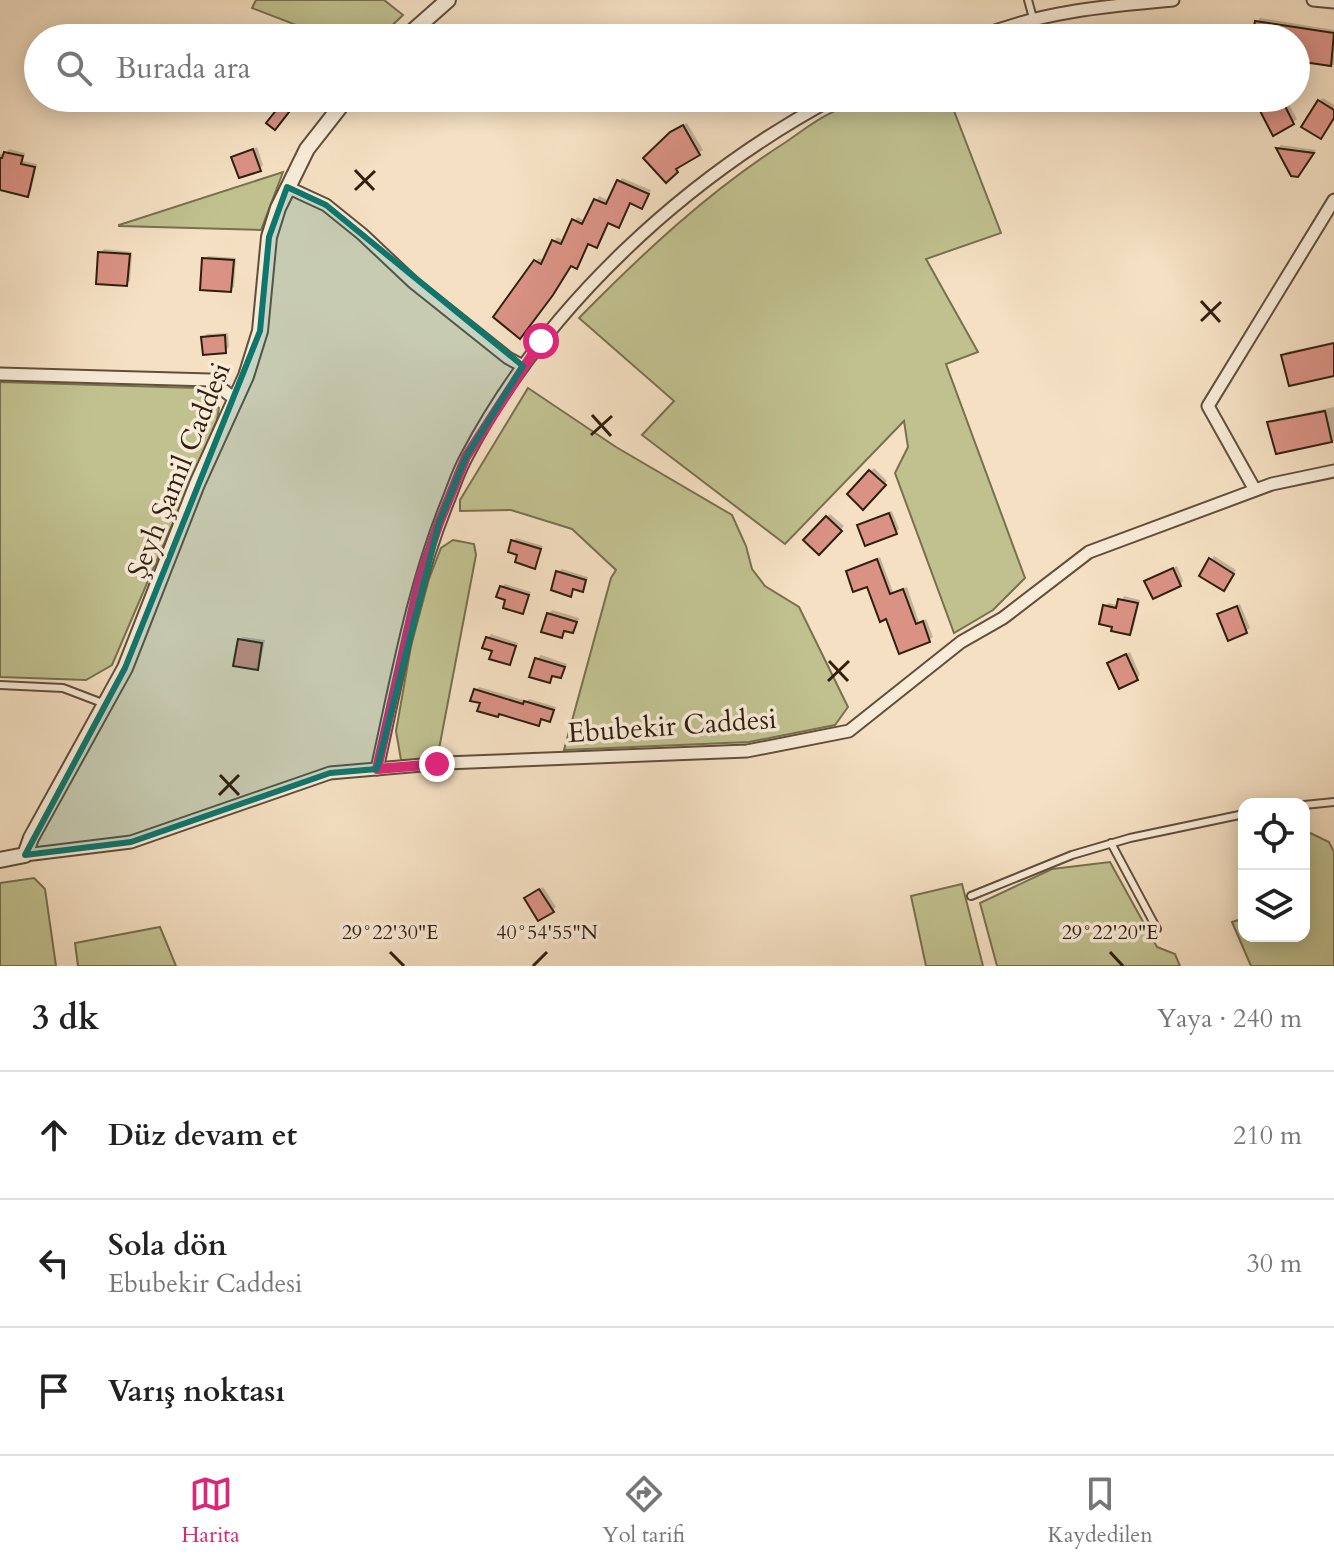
<!DOCTYPE html>
<html lang="tr">
<meta charset="utf-8">
<style>
body{margin:0;font-family:Cardo,serif;background:#f2f2f2;color:#222}
.controls{position:absolute;right:24px;bottom:24px;display:grid;overflow:hidden;border-radius:16px;box-shadow:0 4px 20px #0003}
.controls button{width:72px;height:72px;display:grid;place-items:center;padding:0;border:0;border-bottom:2px solid #e0e0e0;background:#fff;color:#222;font:40px sans-serif}
.stop{position:absolute;width:24px;height:24px;margin:-18px;border:6px solid #db2777;border-radius:50%;background:#fff}
.stop.end{background:#db2777;border-color:#fff;box-shadow:0 2px 8px #0008}
.list{margin:0;padding:0;list-style:none}
h2{display:flex;justify-content:space-between;align-items:center;height:104px;margin:0;padding:0 32px;font-size:34px}
h2 small{font-size:26px;font-weight:400;color:#767676}
.list li{display:grid;grid-template-columns:52px 1fr auto;gap:24px;align-items:center;box-sizing:border-box;height:128px;padding:0 32px;border-top:2px solid #e0e0e0}
.list b{display:block;font-size:30px;white-space:nowrap}
.list p{margin:0;font-size:26px;white-space:nowrap;color:#767676}
.list em{font-size:26px;font-style:normal;color:#767676}
.icon{flex:none;width:44px;height:44px;fill:none;stroke:currentColor;stroke-width:2;stroke-linecap:round;stroke-linejoin:round}
.map{position:relative;flex:none;width:1334px;height:966px;overflow:hidden}
.search{position:absolute;background:#fff;box-shadow:0 4px 20px #0003;left:24px;right:24px;top:24px;height:88px;display:flex;align-items:center;gap:20px;box-sizing:border-box;padding:0 28px;border-radius:44px;color:#767676;font-size:30px}
.sheet{height:488px;background:#fff}
nav{display:flex;justify-content:space-around;align-items:center;box-sizing:border-box;height:112px;border-top:2px solid #e0e0e0;background:#fff;font-size:22px;color:#767676}
nav a{display:grid;justify-items:center;gap:4px}
nav .on{color:#db2777}
.map>svg:first-child{display:block}
.green{fill:#c1c190;stroke:#787050;stroke-width:2}
.shadow{fill:#0003}
.building{fill:#da9285;stroke:#301e0f;stroke-width:2}
.lines{fill:none;stroke-linecap:round;stroke-linejoin:round}
.service-casing{stroke:#614e3c;stroke-width:10}
.minor-casing{stroke:#614e3c;stroke-width:15}
.tertiary-casing{stroke:#614e3c;stroke-width:18}
.service{stroke:#f8ebd8;stroke-width:6}
.minor{stroke:#f8ebd8;stroke-width:11}
.tertiary{stroke:#f8ebd8;stroke-width:14}
.route{stroke:#db2777;stroke-width:10}
.marked{fill:#0f766e;fill-opacity:0.2;stroke:#0f766e;stroke-width:6;stroke-linejoin:round}
.ticks{fill:none;stroke:#301e0f;stroke-width:3}
.labels{text-anchor:middle;stroke-width:7;stroke-linejoin:round;paint-order:stroke}
.street-label{font-size:28px;fill:#301e0f;stroke:#f8ebd8}
.ticks-label{font-size:20px;text-anchor:middle;fill:#301e0f;stroke:#f8ebd8;stroke-width:7;stroke-linejoin:round;paint-order:stroke}
</style>
<div class="map">
<svg width="1334" height="966" viewBox="0 0 1334 966">
<rect width="100%" height="100%" fill="#f5e0c3"/>
<filter id="stains"><feTurbulence type="fractalNoise" baseFrequency=".0025" numOctaves="4"/><feColorMatrix values="0 0 0 0 .2 0 0 0 0 .09 0 0 0 0 .02 0 0 0 .5 -.17"/></filter>
<radialGradient id="worn" r=".72"><stop offset=".6" stop-color="#630" stop-opacity="0"/><stop offset="1" stop-color="#630" stop-opacity=".3"/></radialGradient>
<g class="green">
<path d="M256 0H384L403 15 379 38H330L252 8Z"/>
<path d="M865 98H949L1001 233 926 259 978 352 946 364 1025 578 993 610 954 633 895 473 908 447 904 421 785 544 642 435 674 401 579 318C643 253 709 191 786 142 812 124 829 109 861 103Z"/>
<path d="M283 172 261 230 119 226V225Z"/>
<path d="M0 382 197 388 208 395 219 408 217 420 112 665 86 680 0 677Z"/>
<path d="M528 388 616 447 732 515 746 546 752 569 765 586 799 607 848 707 835 725 749 742 564 750 611 578 616 570 572 529 511 510 460 511V500Z"/>
<path d="M453 540 474 544 476 555 439 749 424 760H401L396 731 411 646 429 579 441 548Z"/>
<path d="M1304 830 1329 842 1334 852V966H1251L1232 922 1244 918V936H1304Z"/>
<path d="M1110 862 1157 947 1175 954 1180 966H997L980 903 1052 869Z"/>
<path d="M34 878 45 889 56 966H0V883Z"/>
<path d="M962 884 983 966H926L911 896Z"/>
<path d="M160 927 176 966H78L75 943Z"/>
</g>
<g class="shadow">
<path d="M1260 18 1334 30V65L1296 59V38H1254L1257 22Z"/>
<path d="M1271 98H1285L1297 119 1293 122 1263 102Z"/>
<path d="M1323 98 1334 105V117L1319 101Z"/>
<path d="M687 123 703 150 678 166 680 168 666 180 676 129Z"/>
<path d="M1281 145 1316 150 1301 171 1292 174 1278 148Z"/>
<path d="M257 147 263 165 259 169 234 158Z"/>
<path d="M9 149 25 153 23 161 37 164 31 191 27 194 0 188V154L5 155Z"/>
<path d="M622 178 651 190 645 203 642 207 631 202 618 225 609 221 600 243 596 246 589 243 580 263 577 266 572 264 556 289 536 261 539 258 545 261 557 237 564 241 577 217 586 221 599 196 610 201Z"/>
<path d="M104 249 132 252 130 281 126 284 100 253Z"/>
<path d="M208 256 236 258 234 287 230 290 204 259Z"/>
<path d="M228 333 229 347 225 351 204 338 207 334Z"/>
<path d="M1334 342V374L1283 355 1286 352Z"/>
<path d="M1334 407V441L1316 444 1270 423 1273 420Z"/>
<path d="M874 468 887 481 863 507 849 494Z"/>
<path d="M892 511 899 529 896 532 860 525Z"/>
<path d="M830 514 844 526 819 553 806 540Z"/>
<path d="M516 538 543 546 535 566 520 553 513 541Z"/>
<path d="M1214 556 1236 570 1227 585 1211 560Z"/>
<path d="M880 557 893 592 907 587 919 622 926 619 933 637 929 640 888 617 868 584 848 571Z"/>
<path d="M1177 566 1183 581 1180 585 1147 581Z"/>
<path d="M562 569 588 577 585 586 582 590 575 587 571 594 558 572Z"/>
<path d="M505 584 531 592 523 612 508 599 501 587Z"/>
<path d="M1124 596 1140 600 1133 630 1129 633 1105 606 1109 603 1119 606Z"/>
<path d="M1240 604 1250 628 1246 631 1219 615Z"/>
<path d="M552 610 579 618 576 628 573 631 566 629 561 636 549 614Z"/>
<path d="M491 634 518 643 509 663 494 650 488 638Z"/>
<path d="M243 637 265 640 260 665 257 668 240 640Z"/>
<path d="M1130 652 1140 675 1137 678 1113 660Z"/>
<path d="M541 655 567 664 564 673 561 676 554 674 550 681 537 659Z"/>
<path d="M479 687 527 701 529 699 556 707 553 716 550 720 543 717 538 724 482 702 476 690Z"/>
<path d="M543 887 556 907 552 910 530 895Z"/>
</g>
<g class="building">
<path d="M1255 21 1334 33 1331 66 1296 61V38H1252Z"/>
<path d="M286 98 296 103 275 130 266 123Z"/>
<path d="M1271 98H1281L1294 124 1273 136 1257 105Z"/>
<path d="M1318 100 1334 110V118L1321 139 1301 127Z"/>
<path d="M683 125 700 155 676 169 678 172 666 183 643 158 670 132Z"/>
<path d="M1276 148 1314 153 1298 177 1291 176Z"/>
<path d="M253 149 261 171 239 178 231 157Z"/>
<path d="M4 152 23 156 21 164 35 167 28 197 0 190V158H2Z"/>
<path d="M617 180 649 194 642 209 630 203 619 228 608 223 597 248 588 244 577 269 571 266 553 295 520 339 493 317 534 260 541 264 552 240 561 244 572 219 582 224 594 199 606 204Z"/>
<path d="M98 252 130 254 127 286 96 284Z"/>
<path d="M202 258 234 260 231 292 200 290Z"/>
<path d="M225 335 226 353 203 355 201 337Z"/>
<path d="M1334 343V376L1289 386 1281 355Z"/>
<path d="M1325 411 1332 442 1276 454 1267 422Z"/>
<path d="M869 470 886 485 863 510 847 494Z"/>
<path d="M889 513 897 534 865 546 857 525Z"/>
<path d="M826 516 842 531 819 555 803 540Z"/>
<path d="M511 540 541 549 535 569 515 562 517 555 508 552Z"/>
<path d="M1209 558 1234 574 1224 591 1199 576Z"/>
<path d="M877 559 890 594 903 589 916 624 923 621 930 642 899 654 886 619 880 622 867 587 853 592 846 571Z"/>
<path d="M1173 568 1181 586 1153 599 1144 581Z"/>
<path d="M556 571 586 580 583 592 573 589 571 597 551 590Z"/>
<path d="M500 586 529 595 523 614 503 608 505 600 496 597Z"/>
<path d="M1118 599 1138 603 1130 635 1111 631 1112 627 1099 624 1103 605 1116 608Z"/>
<path d="M1237 606 1247 633 1228 641 1217 614Z"/>
<path d="M547 613 577 622 573 633 564 631 562 638 541 632Z"/>
<path d="M486 637 516 646 510 665 489 659 492 651 482 648Z"/>
<path d="M238 639 262 643 258 670 233 666Z"/>
<path d="M1126 654 1138 680 1119 689 1107 663Z"/>
<path d="M535 658 565 667 561 678 552 676 550 683 529 677Z"/>
<path d="M474 689 523 704 524 701 554 710 550 722 541 719 539 726 499 714 498 717 477 711 480 703 470 701Z"/>
<path d="M539 889 554 912 538 921 524 898Z"/>
</g>
<g class="lines">
<defs>
<g id="service">
<path d="M1028 0 1033 18"/>
<path d="M0 685 63 688 105 704"/>
<path d="M1304 805 1334 802"/>
<path d="M1111 843 1157 929"/>
<path d="M971 896 1072 855 1130 838 1244 814"/>
</g>
<g id="minor">
<path d="M1313 0 1334 2"/>
<path d="M976 38C1040 12 1105 6 1173 0"/>
<path d="M287 187 326 205 362 234 414 283 508 358 523 366"/>
<path d="M0 374 210 380 235 399"/>
<path d="M1255 490 1208 406 1334 200"/>
<path d="M377 769C397 679 413 587 448 501 454 486 459 470 467 456 546 306 685 178 834 98"/>
<path d="M25 855 131 842 330 773 445 763 747 751 849 731 961 642 1003 618 1089 552 1272 484 1334 471"/>
</g>
<g id="tertiary">
<path d="M405 38 448 0"/>
<path d="M0 860 25 855 31 838 125 668 197 484 246 376 260 331 269 237 278 208 307 149 347 98"/>
</g>
</defs>
<use href="#service" class="service-casing"/>
<use href="#minor" class="minor-casing"/>
<use href="#tertiary" class="tertiary-casing"/>
<use href="#service" class="service"/>
<use href="#minor" class="minor"/>
<use href="#tertiary" class="tertiary"/>
</g>
<g class="lines">
<path class="route" d="M437 764 377 769 420 578 439 523 466 457 541 341"/>
</g>
<path class="marked" d="M287 187 326 205 523 366 466 457 439 523 377 769 330 773 131 842 25 855 125 668 260 331 269 237Z"/>
<path class="ticks" d="M355 170 374 190M355 190 375 171M1201 301 1220 322M1201 321 1221 302M592 415 611 436M591 435 612 416M829 661 848 681M828 681 849 661M220 775 239 795M219 795 239 775M390 952 404 966M1110 952 1123 966M533 966 547 952"/>
<g class="labels">
<g class="street-label">
<text transform="translate(178 470) rotate(-68)" y="10">Şeyh Şamil Caddesi</text>
<text transform="translate(672 725) rotate(-4)" y="10">Ebubekir Caddesi</text>
</g>
</g>
<g class="ticks-label">
<text x="390" y="939">29°22'30"E</text>
<text x="1110" y="939">29°22'20"E</text>
<text x="547" y="939">40°54'55"N</text>
</g>
<rect width="100%" height="100%" filter="url(#stains)"/>
<rect width="100%" height="100%" fill="url(#worn)"/>
</svg>
<div class="controls">
<button><svg class="icon" aria-label="locate" viewBox="0 0 24 24"><circle cx="12" cy="12" r="6"/><path d="M12 2v4M12 18v4M2 12h4M18 12h4"/></svg></button>
<button><svg class="icon" aria-label="layers" viewBox="0 0 24 24"><path d="M12 4l9 5-9 5-9-5zM3 14l9 5 9-5"/></svg></button>
</div>
<div class="stop" style="left:541px;top:341px"></div>
<div class="stop end" style="left:437px;top:764px"></div>
<div class="search"><svg class="icon" aria-label="search" viewBox="0 0 24 24"><circle cx="10" cy="10" r="6"/><path d="M15 15l6 6"/></svg>Burada ara</div>
</div>
<section class="sheet">
<h2>3 dk<small>Yaya · 240 m</small></h2>
<ul class="list">
<li><svg class="icon" aria-label="ahead" viewBox="0 0 24 24"><path d="M12 20V5M6 11l6-6 6 6"/></svg><div><b>Düz devam et</b></div><em>210 m</em></li>
<li><svg class="icon" aria-label="left" viewBox="0 0 24 24"><path d="M17 20v-9H6M10 6l-5 5 5 5"/></svg><div><b>Sola dön</b><p>Ebubekir Caddesi</p></div><em>30 m</em></li>
<li><svg class="icon" aria-label="arrive" viewBox="0 0 24 24"><path d="M6 21V4h12l-3 4 3 4H6"/></svg><div><b>Varış noktası</b></div></li>
</ul>
</section>
<nav>
<a class="on"><svg class="icon" aria-label="map" viewBox="0 0 24 24"><path d="M3 6l6-2 6 2 6-2v14l-6 2-6-2-6 2zM9 4v14M15 6v14"/></svg>Harita</a>
<a><svg class="icon" aria-label="directions" viewBox="0 0 24 24"><path d="M12 3l9 9-9 9-9-9zM9 14v-3h6M13 9l2 2-2 2"/></svg>Yol tarifi</a>
<a><svg class="icon" aria-label="saved" viewBox="0 0 24 24"><path d="M7 4h10v16l-5-4-5 4z"/></svg>Kaydedilen</a>
</nav>
